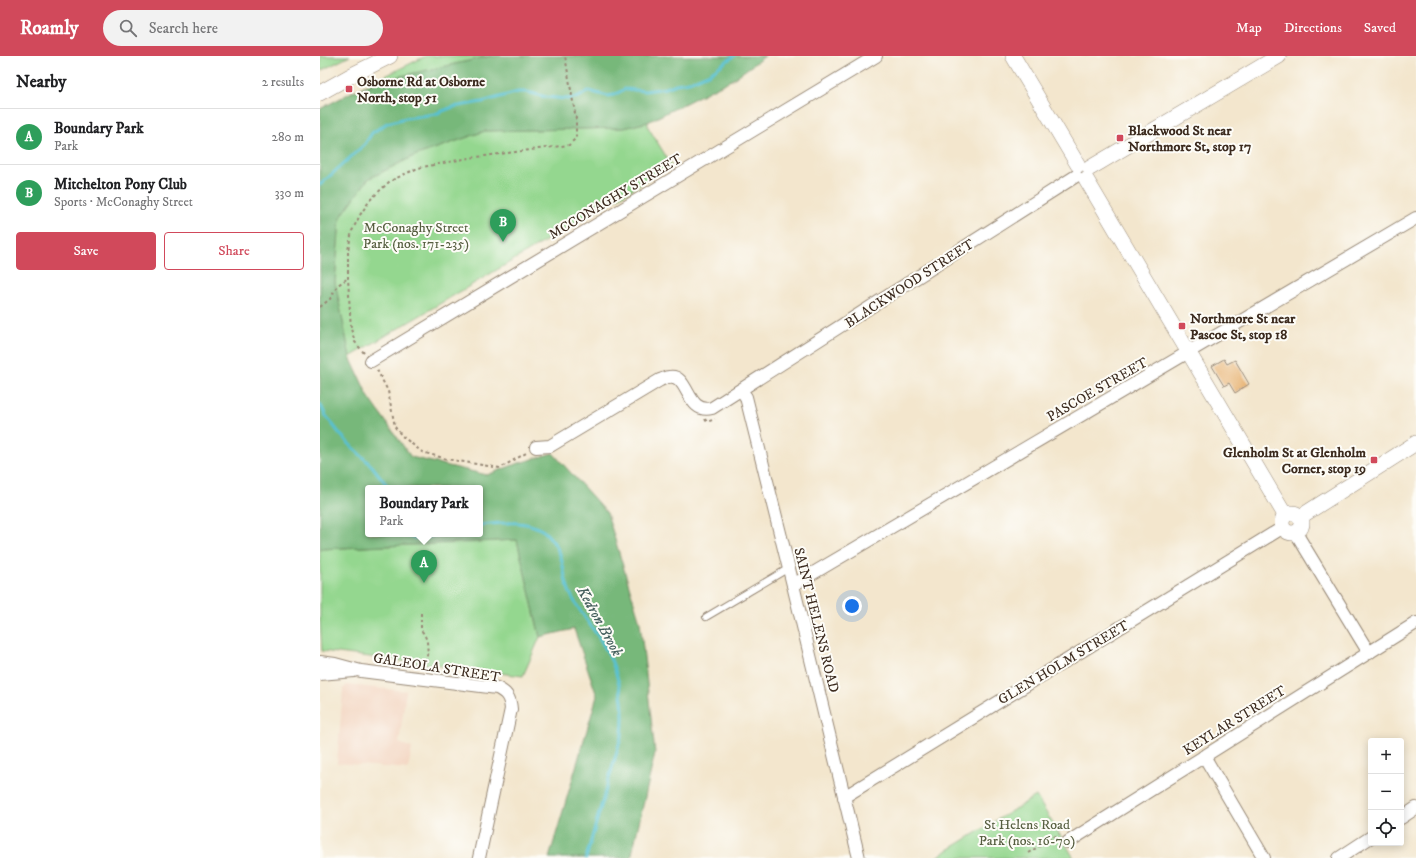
<!DOCTYPE html>
<meta charset="utf-8">
<style>
body{margin:0;font-family:"IM FELL DW Pica",serif;background:#f2f2f2;color:#202124}
.controls{position:absolute;right:12px;bottom:12px;display:grid;overflow:hidden;border-radius:4px;box-shadow:0 2px 10px #0003}
.controls button{width:36px;height:36px;display:grid;place-items:center;padding:0;border:0;border-bottom:1px solid #e0e0e0;background:#fff;color:#202124;font:20px sans-serif}
.you{position:absolute;left:532px;top:550px;width:14px;height:14px;margin:-10px;border:3px solid #fff;border-radius:50%;background:#1a73e8;box-shadow:0 0 0 6px #1a73e833}
.badge{display:grid;place-items:center;width:26px;height:26px;border-radius:50%;background:#d1495b;color:#fff;font-size:13px;font-weight:700}
.pin{position:absolute;translate:-50% -33px;filter:drop-shadow(0 1px 2px #0008)}
.pin::after{content:'';position:absolute;top:21px;width:14px;height:12px;background:inherit;clip-path:polygon(0 0,100% 0,50% 100%)}
.popup{position:absolute;left:45px;top:429px;width:118px;height:52px;box-sizing:border-box;display:grid;place-content:center;border-radius:4px;background:#fff;filter:drop-shadow(0 1px 3px #0005);font-size:13px;white-space:nowrap;color:#757577}
.popup b{font-size:15px;color:#202124}
.popup::after{content:'';position:absolute;left:50%;top:100%;margin-left:-8px;border:8px solid transparent;border-top-color:#fff}
.list{margin:0;padding:0;list-style:none}
h2{display:flex;justify-content:space-between;align-items:center;height:52px;margin:0;padding:0 16px;font-size:17px}
h2 small{font-size:13px;font-weight:400;color:#757577}
.list li{display:grid;grid-template-columns:26px 1fr auto;gap:12px;align-items:center;box-sizing:border-box;height:56px;padding:0 16px;border-top:1px solid #e0e0e0}
.list b{display:block;font-size:15px;white-space:nowrap}
.list p{margin:0;font-size:13px;white-space:nowrap;color:#757577}
.list em{font-size:13px;font-style:normal;color:#757577}
.actions{display:flex;gap:8px;padding:12px 16px}
.actions a{flex:1;padding:9px 0;border:1px solid #d1495b;border-radius:4px;text-align:center;font-size:14px;color:#d1495b}
.actions .main{background:#d1495b;color:#fff}
.icon{flex:none;width:22px;height:22px;fill:none;stroke:currentColor;stroke-width:2;stroke-linecap:round;stroke-linejoin:round}
.map{position:relative;flex:none;width:1096px;height:802px;overflow:hidden}
header{display:flex;align-items:center;gap:24px;box-sizing:border-box;height:56px;padding:0 20px;background:#d1495b;color:#fff}
header strong{font-size:19px}
nav{display:flex;gap:22px;margin-inline-start:auto;font-size:14px}
.search{width:280px;height:36px;background:#f2f2f2;display:flex;align-items:center;gap:10px;box-sizing:border-box;padding:0 14px;border-radius:22px;color:#757577;font-size:15px}
main{display:flex}
aside{flex:1;background:#fff}
.map>svg:first-child{display:block}
.built{fill:#f3d4bf}
.green{fill:#94d78f;stroke:#688056}
.forest{fill:#77b87a;stroke:#59714c;fill-rule:evenodd}
.lines{fill:none;stroke-linecap:round;stroke-linejoin:round}
.stream{stroke:#57c1d3;stroke-width:3}
.building{fill:#e6ae6a}
.service-casing{stroke:#978876;stroke-width:8}
.minor-casing{stroke:#978876;stroke-width:14}
.tertiary-casing{stroke:#978876;stroke-width:16}
.path{stroke:#978876;stroke-width:2;stroke-dasharray:3 3;stroke-linecap:butt}
.service{stroke:#fff;stroke-width:6}
.minor{stroke:#fff;stroke-width:12}
.tertiary{stroke:#fff;stroke-width:15}
.poi-dot{fill:#d1495b;stroke:#fdfcf7;stroke-width:1.5}
.labels{text-anchor:middle;stroke-width:4;stroke-linejoin:round;paint-order:stroke}
.poi-label{font-size:14px;font-weight:bold;fill:#3b2a1e;stroke:#fdfcf7;text-anchor:start}
.street-label{font-size:14px;fill:#3b2a1e;stroke:#fdfcf7}
.park-label{font-size:14px;fill:#565e40;stroke:#fdfcf7}
.water-label{font-size:15px;font-style:italic;fill:#455f5d;stroke:#fdfcf7}
</style>
<header>
<strong>Roamly</strong>
<div class="search"><svg class="icon" aria-label="search" viewBox="0 0 24 24"><circle cx="10" cy="10" r="6"/><path d="M15 15l6 6"/></svg>Search here</div>
<nav><a>Map</a><a>Directions</a><a>Saved</a></nav>
</header>
<main>
<aside>
<h2>Nearby<small>2 results</small></h2>
<ul class="list">
<li><span class="badge" style="background:#2e9e5b">A</span><div><b>Boundary Park</b><p>Park</p></div><em>280 m</em></li>
<li><span class="badge" style="background:#2e9e5b">B</span><div><b>Mitchelton Pony Club</b><p>Sports · McConaghy Street</p></div><em>330 m</em></li>
</ul>
<div class="actions"><a class="main">Save</a><a>Share</a></div>
</aside>
<div class="map">
<svg width="1096" height="802" viewBox="0 0 1096 802">
<rect width="100%" height="100%" fill="#fdfcf7"/>
<filter id="ink" filterUnits="userSpaceOnUse"><feTurbulence type="fractalNoise" baseFrequency=".025" numOctaves="2"/><feDisplacementMap in="SourceGraphic" scale="8" xChannelSelector="R" yChannelSelector="G"/><feConvolveMatrix kernelMatrix="1 2 1 2 8 2 1 2 1" color-interpolation-filters="sRGB"/></filter>
<filter id="wash" filterUnits="userSpaceOnUse"><feTurbulence type="fractalNoise" baseFrequency=".012" numOctaves="4" result="noise"/><feDisplacementMap in="SourceGraphic" scale="16" xChannelSelector="R" yChannelSelector="G"/><feGaussianBlur stdDeviation="0.9" result="paint"/><feColorMatrix in="noise" values="0 0 0 0 0 0 0 0 0 0 0 0 0 0 0 0 0 1.4 0 .05"/><feComposite in="paint" operator="in"/></filter>
<g filter="url(#wash)">
<rect width="100%" height="100%" fill="#f3e6cd"/>
<path class="built" d="M27 629 86 635 79 687 92 692 88 713 17 707 23 633Z"/>
<g class="green">
<path d="M0 0H30L0 15Z"/>
<path d="M106 0H171L63 24 30 37Z"/>
<path d="M328 66V71L352 110 30 301 15 226 20 162 48 123 94 100 165 75 304 72Z"/>
<path d="M197 484 220 581 203 620 2 595 0 562V493Z"/>
<path d="M716 740 754 802H615Z"/>
</g>
<path class="forest" d="M171 0H445L413 23 328 66 304 72 165 75 94 100 48 123 20 162 15 226 30 301 48 340 91 401 167 419 196 408 233 397 287 457 320 566 335 697 311 802H229L277 640 254 573 220 581 197 484 0 493V53L30 37 63 24ZM48 432H160V478H48Z"/>
<g class="lines">
<g class="stream">
<path d="M0 129 45 88 52 77 67 67 86 62 115 58 133 51 162 46 198 36H207L226 41 247 43 259 41 268 35 288 40 294 39 305 33 325 35 346 32 356 28 369 26 390 17 414 0"/>
<path d="M0 348 6 360 20 378 32 391 52 410 69 432"/>
<path d="M160 469C180 467 204 463 222 474 226 476 228 480 231 483 246 501 241 517 250 537 258 554 271 569 281 585 298 612 306 646 302 678L266 802"/>
<path d="M85 478C94 486 108 481 119 478"/>
</g>
</g>
<g id="blocks">
<path class="building" d="M904 303 907 308 915 304 929 328 915 337 909 327 904 330 892 310Z"/>
</g>
</g>
<g filter="url(#ink)">
<use href="#blocks" fill-opacity="0" stroke="#978876" stroke-width="1"/>
<g class="lines">
<defs>
<path id="service" d="M386 561 469 512"/>
<g id="minor">
<path d="M51 305 556 0"/>
<path d="M421 334 426 341 473 529 539 802"/>
<path d="M216 391 230 390 340 324C343 323 346 321 349 321 369 317 366 359 392 352L756 120"/>
<path d="M976 477 1049 597"/>
<path d="M473 529 1096 162"/>
<path d="M0 606 15 608 41 615 177 632C187 637 190 642 191 653L159 802"/>
<path d="M0 618 34 615"/>
<path d="M884 700 944 802"/>
<path d="M524 741 962 472"/>
<path d="M1081 762 1096 752"/>
<path d="M748 786 1096 567"/>
<path d="M1019 802 1051 781"/>
</g>
<g id="tertiary">
<path d="M693 0 758 109"/>
<path d="M0 37 32 19 70 0"/>
<path d="M770 112 959 0"/>
<path d="M766 123 965 459"/>
<circle cx="972" cy="467" r="10"/>
<path d="M980 461 1096 387"/>
</g>
</defs>
<use href="#service" class="service-casing"/>
<use href="#minor" class="minor-casing"/>
<use href="#tertiary" class="tertiary-casing"/>
<g class="path">
<path d="M0 251 10 243 18 229 28 222"/>
<path d="M44 297 35 286 31 273 28 222V194L32 175 40 159 50 144 70 125 98 112 149 102 249 89 256 82V63L245 0"/>
<path d="M57 314 68 335 75 371 82 380 102 396 127 403 180 412 208 396"/>
<path d="M385 363 387 366 395 363"/>
<path d="M101 557V574C110 584 108 597 105 610"/>
<path d="M708 797 739 778"/>
</g>
<use href="#service" class="service"/>
<use href="#minor" class="minor"/>
<use href="#tertiary" class="tertiary"/>
</g>
</g>
<g class="poi-dot">
<rect x="25" y="29" width="8" height="8" rx="2"/>
<rect x="796" y="78" width="8" height="8" rx="2"/>
<rect x="858" y="266" width="8" height="8" rx="2"/>
<rect x="1050" y="400" width="8" height="8" rx="2"/>
</g>
<g class="labels">
<g class="poi-label">
<text x="37" y="30">Osborne Rd at Osborne<tspan x="37" dy="16">North, stop 51</tspan></text>
<text x="808" y="79">Blackwood St near<tspan x="808" dy="16">Northmore St, stop 17</tspan></text>
<text x="870" y="267">Northmore St near<tspan x="870" dy="16">Pascoe St, stop 18</tspan></text>
<text x="1046" y="401" text-anchor="end">Glenholm St at Glenholm<tspan x="1046" dy="16">Corner, stop 19</tspan></text>
</g>
<g class="street-label">
<text transform="translate(295 140) rotate(-31)" y="5">MCCONAGHY STREET</text>
<text transform="translate(589 227) rotate(-33)" y="5">BLACKWOOD STREET</text>
<text transform="translate(777 333) rotate(-30)" y="5">PASCOE STREET</text>
<text transform="translate(497 564) rotate(76)" y="5">SAINT HELENS ROAD</text>
<text transform="translate(743 606) rotate(-31)" y="5">GLEN HOLM STREET</text>
<text transform="translate(117 611) rotate(9)" y="5">GALEOLA STREET</text>
<text transform="translate(914 664) rotate(-32)" y="5">KEYLAR STREET</text>
</g>
<g class="park-label">
<text x="96" y="176">McConaghy Street<tspan x="96" dy="16">Park (nos. 171-235)</tspan></text>
<text x="707" y="773">St Helens Road<tspan x="707" dy="16">Park (nos. 16-70)</tspan></text>
</g>
<g class="water-label">
<text transform="translate(280 565) rotate(61)" y="5">Kedron Brook</text>
</g>
</g>
</svg>
<div class="controls">
<button>+</button>
<button>−</button>
<button><svg class="icon" aria-label="locate" viewBox="0 0 24 24"><circle cx="12" cy="12" r="6"/><path d="M12 2v4M12 18v4M2 12h4M18 12h4"/></svg></button>
</div>
<div class="you"></div>
<div class="pin badge" style="left:104px;top:527px;background:#2e9e5b">A</div>
<div class="popup"><b>Boundary Park</b>Park</div>
<div class="pin badge" style="left:183px;top:186px;background:#2e9e5b">B</div>
</div>
</main>
